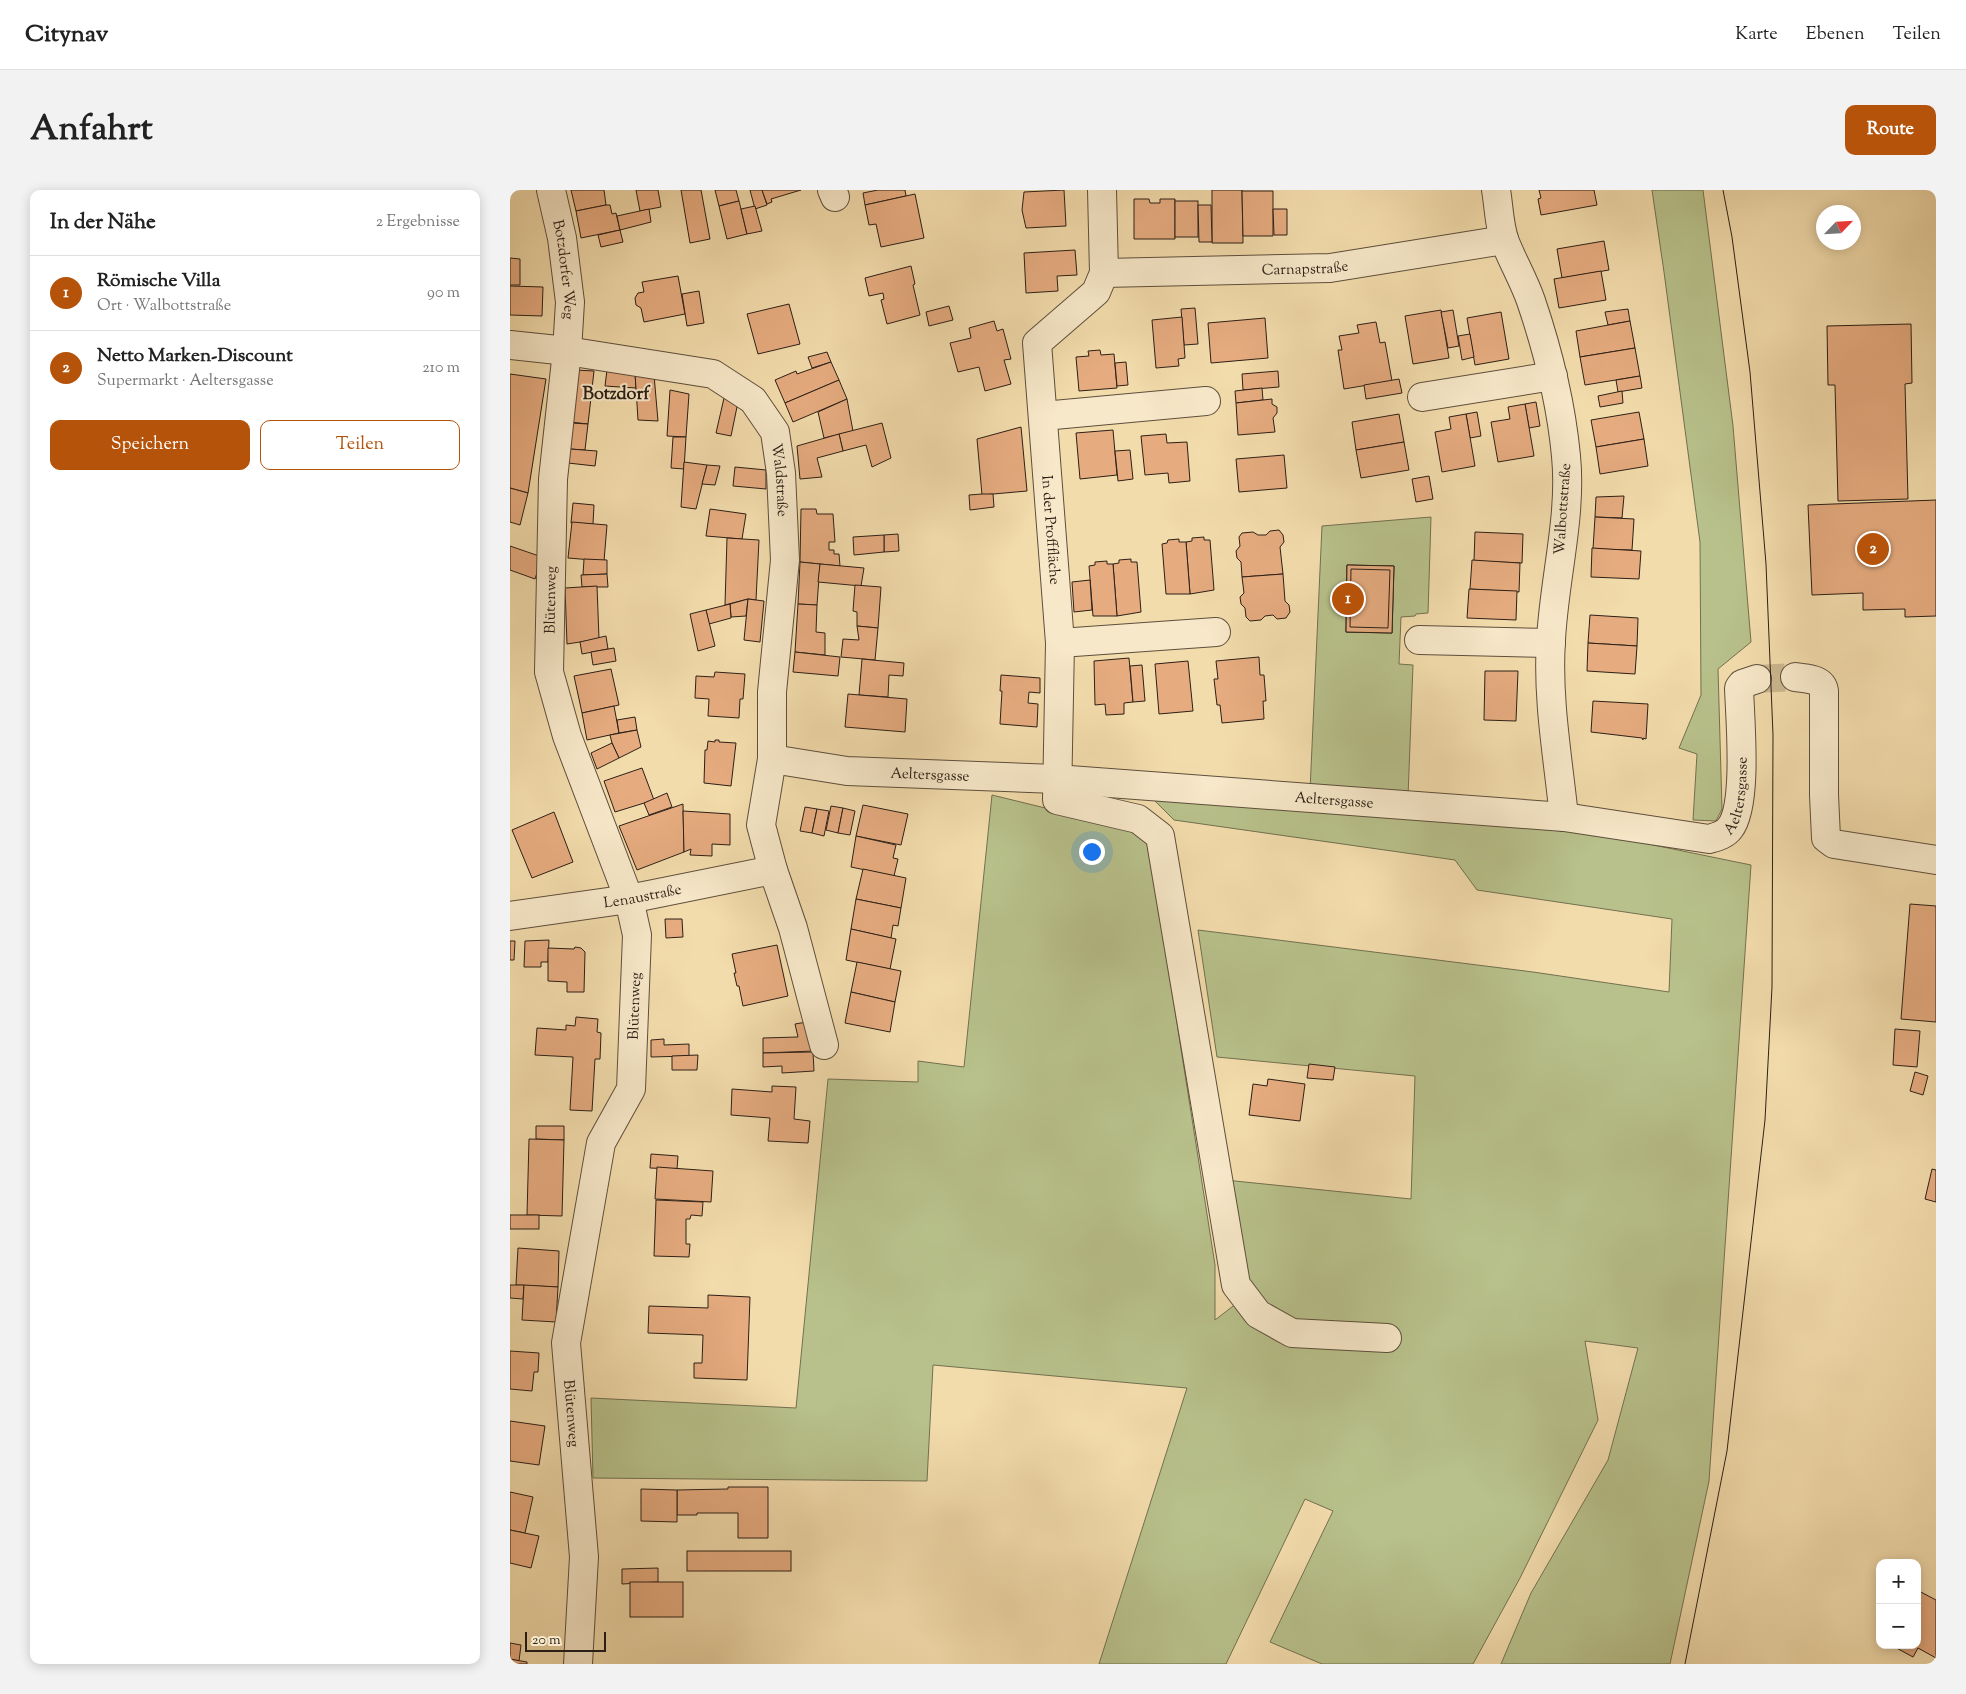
<!DOCTYPE html>
<html lang="de">
<meta charset="utf-8">
<style>
body{margin:0;font-family:"Sorts Mill Goudy",serif;background:#f2f2f2;color:#222}
.controls{position:absolute;right:15px;bottom:15px;display:grid;overflow:hidden;border-radius:10px;box-shadow:0 2px 12px #0003}
.controls button{width:45px;height:45px;display:grid;place-items:center;padding:0;border:0;border-bottom:1px solid #e0e0e0;background:#fff;color:#222;font:25px sans-serif}
.compass{position:absolute;left:1306px;top:15px;width:45px;height:45px;border-radius:50%;background:#fff;box-shadow:0 2px 12px #0003;rotate:65deg}
.scale{position:absolute;left:15px;bottom:12px;width:81px;box-sizing:border-box;padding-left:5px;border:2px solid #2c1f16;border-top:0;font-size:14px;line-height:18px;white-space:nowrap;color:#2c1f16;-webkit-text-stroke:4px #f7e8c9;paint-order:stroke}
.you{position:absolute;left:581px;top:661px;width:18px;height:18px;margin:-12px;border:4px solid #fff;border-radius:50%;background:#1a73e8;box-shadow:0 0 0 8px #1a73e833}
.badge{display:grid;place-items:center;width:32px;height:32px;border-radius:50%;background:#b45309;color:#fff;font-size:16px;font-weight:700}
.pin{position:absolute;translate:-50% -50%;border:2px solid #fff;box-shadow:0 1px 5px #0006}
.list{margin:0;padding:0;list-style:none}
h2{display:flex;justify-content:space-between;align-items:center;height:65px;margin:0;padding:0 20px;font-size:21px}
h2 small{font-size:16px;font-weight:400;color:#767676}
.list li{display:grid;grid-template-columns:32px 1fr auto;gap:15px;align-items:center;box-sizing:border-box;height:75px;padding:0 20px;border-top:1px solid #e0e0e0}
.list b{display:block;font-size:19px;white-space:nowrap}
.list p{margin:0;font-size:16px;white-space:nowrap;color:#767676}
.list em{font-size:16px;font-style:normal;color:#767676}
.actions{display:flex;gap:10px;padding:15px 20px}
.actions a{flex:1;padding:11px 0;border:1px solid #b45309;border-radius:10px;text-align:center;font-size:18px;color:#b45309}
.actions .main{background:#b45309;color:#fff}
.map{position:relative;flex:none;width:1426px;height:1474px;overflow:hidden;border-radius:10px}
header{display:flex;align-items:center;gap:30px;box-sizing:border-box;height:70px;padding:0 25px;background:#fff;border-bottom:1px solid #e0e0e0}
header strong{font-size:24px}
nav{display:flex;gap:28px;margin-inline-start:auto;font-size:18px}
.intro{display:flex;align-items:center;justify-content:space-between;box-sizing:border-box;height:120px;padding:0 30px}
h1{margin:0;font-size:35px}
.button{padding:12px 22px;border-radius:10px;background:#b45309;color:#fff;font-size:18px;font-weight:700}
main{display:flex;gap:30px;padding:0 30px}
aside{flex:1;background:#fff;border-radius:10px;box-shadow:0 2px 12px #0003}
.map>svg:first-child{display:block}
.green{fill:#b8c18b;stroke:#727050}
.building{fill:#e6ac80;stroke:#2c1f16;fill-rule:evenodd}
.lines{fill:none;stroke-linecap:round;stroke-linejoin:round}
.minor-tunnel{stroke:#cbb68e;stroke-width:28;stroke-dasharray:28 14;stroke-linecap:butt}
.minor-casing{stroke:#5e4e3c;stroke-width:30}
.minor{stroke:#f7e8c9;stroke-width:28}
.tram{stroke:#2c1f16;stroke-width:1}
.labels{text-anchor:middle;stroke-width:4;stroke-linejoin:round;paint-order:stroke}
.street-label{font-size:15px;fill:#2c1f16;stroke:#f7e8c9}
.quarter-label{font-size:18px;font-weight:bold;fill:#2c1f16;stroke:#f7e8c9}
</style>
<header>
<strong>Citynav</strong>
<nav><a>Karte</a><a>Ebenen</a><a>Teilen</a></nav>
</header>
<div class="intro"><h1>Anfahrt</h1><a class="button">Route</a></div>
<main>
<aside>
<h2>In der Nähe<small>2 Ergebnisse</small></h2>
<ul class="list">
<li><span class="badge">1</span><div><b>Römische Villa</b><p>Ort · Walbottstraße</p></div><em>90 m</em></li>
<li><span class="badge">2</span><div><b>Netto Marken-Discount</b><p>Supermarkt · Aeltersgasse</p></div><em>210 m</em></li>
</ul>
<div class="actions"><a class="main">Speichern</a><a>Teilen</a></div>
</aside>
<div class="map">
<svg width="1426" height="1474" viewBox="0 0 1426 1474">
<rect width="100%" height="100%" fill="#f3dcac"/>
<filter id="stains"><feTurbulence type="fractalNoise" baseFrequency=".004" numOctaves="4"/><feColorMatrix values="0 0 0 0 .2 0 0 0 0 .09 0 0 0 0 .02 0 0 0 .5 -.17"/></filter>
<radialGradient id="worn" r=".72"><stop offset=".6" stop-color="#630" stop-opacity="0"/><stop offset="1" stop-color="#630" stop-opacity=".3"/></radialGradient>
<g class="green">
<path d="M1142 0H1193L1223 236 1241 452 1208 479 1212 619 1206 631 1183 630 1187 564 1169 558 1191 505 1190 352 1154 82Z"/>
<path d="M921 327 918 423 906 424 905 426 891 427 889 474 903 475 898 607 800 601 812 336Z"/>
<path d="M482 605 617 638 639 655 705 1075V1130L740 1103 715 990 901 1009 905 886 707 867 688 740 1023 782 1159 802 1162 729 967 700 945 670 664 630 641 607 1080 642 1241 675 1199 1291 1160 1474H991L1021 1403 1098 1270 1128 1158 1075 1151 1088 1230 1010 1388 963 1474H812L760 1452 823 1321 795 1309 716 1474H589L677 1198 423 1175 417 1291 83 1288 81 1208 286 1218 318 889 408 892V871L454 877Z"/>
</g>
<g class="building">
<path d="M61 0H94L96 15 66 21Z"/>
<path d="M126 0H148L151 17 130 21Z"/>
<path d="M171 0H191L200 49 180 53Z"/>
<path d="M205 0H226L229 11 209 16Z"/>
<path d="M240 0H252L257 15 245 19Z"/>
<path d="M252 0H291L261 9 262 12 257 14Z"/>
<path d="M368 0H395L396 6 355 15 353 3Z"/>
<path d="M554 0 556 36 516 38 512 20 514 2Z"/>
<path d="M702 0H732L733 53H702Z"/>
<path d="M1029 0H1084L1087 15 1031 25 1028 9 1031 8Z"/>
<path d="M732 1H763V46H733Z"/>
<path d="M405 4 414 48 371 57 366 34 359 35 355 15Z"/>
<path d="M624 9H639L640 13H650V9H665V49H624Z"/>
<path d="M229 11 237 44 217 49 209 16Z"/>
<rect x="665" y="11" width="23" height="36"/>
<path d="M96 15H100L102 24 106 23 110 40 71 48 66 21Z"/>
<path d="M688 15H701L702 52H689Z"/>
<path d="M245 16 252 41 237 44 231 19Z"/>
<path d="M139 19 141 32 110 40 107 26Z"/>
<path d="M763 19H777V45H764Z"/>
<path d="M110 40 113 52 91 57 88 45Z"/>
<path d="M1094 51 1099 80 1052 88 1047 59Z"/>
<path d="M565 60 567 85 547 86 548 101 516 103 514 63Z"/>
<path d="M0 68 10 69V95H0Z"/>
<path d="M401 76 405 94 403 95 410 125 377 134 371 110 374 109 373 103 359 106 355 88Z"/>
<path d="M1091 81 1096 110 1049 118 1044 89Z"/>
<path d="M168 86 175 124 134 132 131 118 126 115 125 108 128 103 134 102 132 92Z"/>
<path d="M0 96 33 97 32 126 0 125Z"/>
<path d="M189 101 194 133 177 136 172 104Z"/>
<path d="M279 114 290 154 248 164 237 124Z"/>
<path d="M439 116 443 130 419 136 416 122Z"/>
<path d="M685 118 688 154 674 155 671 119Z"/>
<path d="M1118 119 1120 131 1098 135 1095 122Z"/>
<path d="M931 120 939 168 903 174 895 126Z"/>
<path d="M943 120 949 156 938 158 931 122Z"/>
<path d="M991 122 999 169 965 175 957 128Z"/>
<path d="M672 127 675 168 668 169 669 176 646 178 642 130Z"/>
<path d="M755 128 758 168 701 173 698 133Z"/>
<path d="M484 131 487 141 493 139 501 169 494 170 501 194 475 201 469 177 448 182 440 153 461 148 459 138Z"/>
<path d="M1120 131 1125 158 1070 167 1066 141Z"/>
<path d="M866 132 870 153 875 152 882 191 834 199 828 160H832L829 146 849 143 847 135Z"/>
<path d="M1401 134 1402 193 1395 194 1398 309 1328 311 1325 195H1318L1317 136Z"/>
<path d="M960 144 964 167 952 170 948 146Z"/>
<path d="M1125 158 1130 186 1075 195 1070 167Z"/>
<path d="M590 160 591 165 604 164 607 198 569 201 566 167 579 166 578 161Z"/>
<path d="M317 162 321 172 302 178 298 167Z"/>
<path d="M321 172 329 190 275 213 265 190 286 181 287 184Z"/>
<path d="M616 172 618 195 607 196 605 173Z"/>
<path d="M66 180 84 181 78 234 60 232Z"/>
<path d="M97 180 125 182 126 198 95 196Z"/>
<path d="M768 181 769 197 733 200 732 184Z"/>
<path d="M125 183 144 185 148 231 128 230Z"/>
<path d="M0 184 36 189 18 303 0 298Z"/>
<path d="M1130 186 1132 198 1108 202 1106 190Z"/>
<path d="M889 189 892 203 856 209 854 195Z"/>
<path d="M329 190 337 209 283 232 275 213Z"/>
<path d="M752 198 753 210 726 213 725 201Z"/>
<path d="M160 200 179 204 176 247 157 246Z"/>
<path d="M1112 201 1113 213 1090 217 1088 206Z"/>
<path d="M214 208 228 212 221 246 206 243Z"/>
<path d="M337 209 343 241 314 248 308 222Z"/>
<path d="M762 209V214L767 217V223L763 228 765 242 728 245 726 213Z"/>
<path d="M1026 212 1030 236 1019 238 1015 214Z"/>
<path d="M1015 214 1024 266 988 272 981 232 1000 229 998 217Z"/>
<path d="M967 222 971 246 960 248 956 224Z"/>
<path d="M1129 222 1134 249 1086 257 1081 230Z"/>
<path d="M889 224 894 252 846 260 842 232Z"/>
<path d="M956 224 965 276 932 282 925 242 941 239 939 227Z"/>
<path d="M61 233 78 234 75 260 60 259Z"/>
<path d="M372 233 381 268 362 277 356 255 333 261 329 244Z"/>
<path d="M511 237 517 301 472 305 467 249Z"/>
<path d="M603 240 607 285 570 289 566 243Z"/>
<path d="M329 244 333 261 307 268 312 287 290 289 287 256Z"/>
<path d="M656 244 657 253 677 252 680 291 659 293 658 283 635 285 631 246Z"/>
<path d="M163 247H176L174 279 161 278Z"/>
<path d="M1134 249 1138 276 1090 284 1086 257Z"/>
<path d="M894 252 899 280 851 288 846 260Z"/>
<path d="M60 259 87 261 85 276 58 273Z"/>
<path d="M620 260 623 289 608 291 605 261Z"/>
<path d="M774 265 777 298 729 302 726 269Z"/>
<path d="M174 272 197 275 186 319 171 317Z"/>
<path d="M197 275 210 276 205 295 192 294Z"/>
<path d="M225 277 256 280V299L223 296Z"/>
<path d="M919 286 923 309 906 312 902 289Z"/>
<path d="M0 298 18 303 10 335 0 332Z"/>
<path d="M472 304H483L484 317 460 320 459 305Z"/>
<path d="M1114 306 1112 328 1085 327 1086 307Z"/>
<path d="M1426 310V426L1395 427V419L1353 420V403L1302 405 1298 315Z"/>
<path d="M63 313 84 315 83 334 61 333Z"/>
<path d="M200 319 236 324 232 349 196 346Z"/>
<path d="M291 319H306L307 324H323L325 352H319V360H324V364H329L330 376 290 372Z"/>
<path d="M1085 327 1124 329 1122 360 1083 359Z"/>
<path d="M62 332 97 335 94 371 58 368Z"/>
<path d="M769 340 773 345 774 352 770 357 773 384 732 387 731 372 727 368 726 361 730 356 729 347 732 343 743 342 748 345H756L760 341Z"/>
<path d="M965 342 1013 344 1012 373 964 371Z"/>
<path d="M388 344 389 361 374 362V345Z"/>
<path d="M374 345V362L344 365 343 347Z"/>
<path d="M694 347V350H700L704 400 680 404 676 352 682 351V348Z"/>
<path d="M217 348 249 350 246 410 238 409 215 415Z"/>
<path d="M669 349V352H676L680 404H656L652 354 657 353 658 350Z"/>
<path d="M0 356 32 367 25 389 0 380Z"/>
<path d="M1082 358 1131 361 1129 389 1081 387Z"/>
<path d="M74 369 97 370V384L73 385Z"/>
<path d="M621 369V372H627L631 422 607 426 603 374 609 373V370Z"/>
<path d="M962 370 1010 373 1009 402 960 399Z"/>
<path d="M597 371V374H603L607 426H583L579 376 585 375V372Z"/>
<path d="M290 372 310 374 307 415 288 414Z"/>
<path d="M310 374 354 378 351 396 308 392Z"/>
<path d="M837 375 884 376 882 443 836 442ZM841 379 880 380 878 438 840 437Z"/>
<path d="M837 375 884 376 882 443 836 442Z"/>
<path d="M841 379 880 380 878 438 840 437Z"/>
<path d="M97 384 98 397H72L71 385Z"/>
<path d="M773 384 775 411 779 415 780 422 776 428 767 429 763 425 755 426 751 430 740 431 736 427 735 418 731 414 730 407 734 403 732 387Z"/>
<path d="M580 390 582 420 564 422 562 392Z"/>
<path d="M345 395 371 397 368 438 347 436V422L343 421Z"/>
<path d="M87 396 89 449 57 454 55 398Z"/>
<path d="M959 399 1007 401 1006 430 957 428Z"/>
<path d="M238 409 236 426 221 427 220 414Z"/>
<path d="M238 409 254 411 250 452 234 450Z"/>
<path d="M220 414 221 428 199 434 196 420Z"/>
<path d="M288 414 307 415 306 442 315 443V465L285 462Z"/>
<path d="M196 420 205 456 188 461 180 424Z"/>
<path d="M1080 425 1128 428 1127 456 1078 453Z"/>
<path d="M347 436 368 438 365 470 331 467 333 449 349 450Z"/>
<path d="M96 446 98 459 72 464 70 452Z"/>
<path d="M1078 453 1127 456 1125 484 1077 481Z"/>
<path d="M104 458 106 471 83 475 81 462Z"/>
<path d="M285 462 330 467 328 486 283 482Z"/>
<path d="M749 467 750 485H754L756 511H753L754 529 712 533 710 515H707L704 489H708L706 471Z"/>
<path d="M619 468 623 512 614 513V524L596 525 595 514 585 515 584 471Z"/>
<path d="M352 469 394 473 393 486 379 485 378 507 349 505Z"/>
<path d="M678 471 683 521 649 524 645 474Z"/>
<path d="M632 475 635 511 623 512 620 476Z"/>
<path d="M101 479 109 515 72 523 64 486Z"/>
<path d="M975 481H1008L1006 531 974 530Z"/>
<path d="M205 482 235 484 233 509H230L229 528 198 526 199 509 185 508 186 486 204 487Z"/>
<path d="M491 485 530 488V503L519 502 518 513 528 514 527 537 490 534 492 501H490Z"/>
<path d="M338 504 397 509 395 542 335 537Z"/>
<path d="M1083 511 1138 514 1136 549 1133 548V550L1132 548 1081 542Z"/>
<path d="M104 516 109 543 77 550 72 523Z"/>
<path d="M125 527 127 540 109 543 107 530Z"/>
<path d="M127 540 131 557 109 568 102 553 100 545Z"/>
<path d="M205 550H209V552L226 553 221 596 194 593 195 560H197L198 551 205 552Z"/>
<path d="M102 553 109 568 87 579 81 563Z"/>
<path d="M132 578 144 610 105 622 94 591Z"/>
<path d="M157 603 162 617 139 625 134 613Z"/>
<path d="M173 614 174 662 127 680 109 636Z"/>
<path d="M353 615 398 624 391 655 346 646Z"/>
<path d="M321 616 333 618 328 643 316 640Z"/>
<path d="M295 617 307 619 302 643 290 641Z"/>
<path d="M333 618 345 621 340 645 328 643Z"/>
<path d="M307 619 319 621 314 646 302 643Z"/>
<path d="M173 621 220 624V655L202 654V666L180 665 181 659 174 662Z"/>
<path d="M44 622 63 672 22 688 2 640Z"/>
<path d="M346 646 386 655 383 668 388 669 384 686 341 677Z"/>
<path d="M353 679 396 688 391 718 346 709Z"/>
<path d="M346 709 391 718 388 736 383 735 381 748 341 739Z"/>
<path d="M1400 714 1426 716V832L1391 829Z"/>
<path d="M155 729H172L173 747 156 748Z"/>
<path d="M341 739 386 749 380 779 336 770Z"/>
<path d="M39 750 38 772H31V777H14L15 751Z"/>
<path d="M0 751H5L4 770H0Z"/>
<path d="M267 755 278 806 233 816 229 796H227L224 783H226L222 764Z"/>
<path d="M65 757 71 758 75 762 74 802H57V792L38 791V758L64 759Z"/>
<path d="M347 772 391 781 385 812 341 802Z"/>
<path d="M341 802 385 812 380 842 335 833Z"/>
<path d="M66 827 88 829 87 842 91 843 90 869H85L82 921 60 920 63 867 25 865 27 838 56 840V835L65 836Z"/>
<path d="M297 832 304 861 253 863V848L288 847 285 834Z"/>
<path d="M1385 839 1410 841 1407 877 1383 875Z"/>
<path d="M154 849V855L179 854V866L141 867V850Z"/>
<path d="M303 862 304 881 272 883V876L253 877V863Z"/>
<path d="M188 865 187 880H162V866Z"/>
<path d="M799 874 825 877 823 890 797 888Z"/>
<path d="M1405 882 1418 886 1413 905 1400 901Z"/>
<path d="M758 889 795 894 790 931 739 925 743 894 757 896Z"/>
<path d="M262 896 286 897 284 929 300 931 298 953 258 951 260 928 221 925 222 899 262 902Z"/>
<path d="M26 936H54V950L26 949Z"/>
<path d="M19 949 54 950 52 1026 17 1025Z"/>
<path d="M141 964 168 966 167 979 140 978Z"/>
<path d="M147 977 203 981 201 1012 145 1009Z"/>
<path d="M1422 979 1426 980V1012L1415 1009Z"/>
<path d="M146 1010 193 1012 192 1026 181 1025 180 1029H176V1054H180L179 1067 144 1066Z"/>
<rect x="0" y="1025" width="29" height="14"/>
<path d="M8 1058 49 1061 48 1097 6 1095Z"/>
<path d="M0 1095H14L13 1109 0 1108Z"/>
<path d="M14 1095 48 1097 46 1132 12 1130Z"/>
<path d="M198 1105 240 1107 237 1190 184 1188V1173H192L193 1145 138 1143 139 1116 198 1118Z"/>
<path d="M0 1161 29 1163 28 1182H24L22 1201 0 1199Z"/>
<path d="M0 1231 35 1236 29 1275 0 1271Z"/>
<path d="M218 1297H258V1348H228V1323H187V1325H167V1300L218 1299Z"/>
<path d="M131 1299 167 1300V1332L131 1331Z"/>
<path d="M0 1302 23 1307 15 1343 0 1340Z"/>
<path d="M0 1340 29 1346 21 1378 0 1373Z"/>
<rect x="177" y="1361" width="104" height="20"/>
<path d="M148 1378V1392L112 1394V1379Z"/>
<rect x="120" y="1392" width="53" height="35"/>
<path d="M1407 1400 1426 1410V1468L1408 1458 1403 1467 1381 1455H1407Z"/>
<path d="M0 1453 11 1455 9 1471 0 1469Z"/>
<path d="M0 1469 17 1472V1474H0Z"/>
</g>
<g class="lines">
<path class="minor-tunnel" d="M1247 489 1285 487"/>
<defs>
<g id="minor">
<path id="s1" d="M41 0 52 48 60 112 57 161 43 289 39 482 57 546 119 709 127 745 121 899 91 953 56 1153 74 1367 68 1474"/>
<path d="M322 0 325 7"/>
<path id="s2" d="M592 0 594 83 586 102 527 153 550 453 547 610 628 629 650 646 726 1095 748 1124 782 1143 877 1148"/>
<path d="M986 0C989 17 989 36 995 52 1003 72 1014 91 1021 111 1038 161 1051 213 1056 266 1062 327 1044 389 1041 450 1037 509 1048 568 1054 627"/>
<path id="s3" d="M594 83 820 78 994 50"/>
<path id="s4" d="M0 155 57 161 203 184 243 210 265 242 271 283 275 370 262 502V569L251 635 263 680 283 738 314 855"/>
<path d="M912 207 1043 186"/>
<path d="M533 226 696 211"/>
<path d="M909 450 1041 453"/>
<path d="M550 453 706 442"/>
<path d="M1285 487C1296 489 1312 488 1314 501V605L1316 648 1324 654 1426 670"/>
<path id="s5" d="M262 569 337 581 546 589 1054 627 1199 649C1206 647 1215 645 1220 638 1238 615 1230 529 1229 498L1232 494 1247 489"/>
<path id="s6" d="M0 726 119 709 263 680"/>
</g>
</defs>
<use href="#minor" class="minor-casing"/>
<use href="#minor" class="minor"/>
<path class="tram" d="M1175 1474 1217 1261 1255 930 1262 797 1263 545 1256 374 1240 182 1222 47 1213 0"/>
</g>
<g class="labels">
<g class="street-label">
<text dy="5" stroke="none"><textPath href="#s3" startOffset="201">Carnapstraße</textPath></text>
<text dy="5" stroke="none"><textPath href="#s1" startOffset="81">Botzdorfer Weg</textPath></text>
<text dy="5" stroke="none"><textPath href="#s4" startOffset="340">Waldstraße</textPath></text>
<text transform="translate(1052 319) rotate(-86)" y="5">Walbottstraße</text>
<text dy="5" stroke="none"><textPath href="#s2" startOffset="369">In der Profffläche</textPath></text>
<text transform="translate(40 410) rotate(-89)" y="5">Blütenweg</text>
<text dy="5" stroke="none"><textPath href="#s5" startOffset="159">Aeltersgasse</textPath></text>
<text dy="5" stroke="none"><textPath href="#s5" startOffset="999">Aeltersgasse</textPath></text>
<text dy="5" stroke="none"><textPath href="#s5" startOffset="564">Aeltersgasse</textPath></text>
<text dy="5" stroke="none"><textPath href="#s6" startOffset="134">Lenaustraße</textPath></text>
<text transform="translate(124 816) rotate(-88)" y="5">Blütenweg</text>
<text dy="5" stroke="none"><textPath href="#s1" startOffset="1252">Blütenweg</textPath></text>
</g>
<g class="quarter-label">
<text x="106" y="209">Botzdorf</text>
</g>
</g>
<rect width="100%" height="100%" filter="url(#stains)"/>
<rect width="100%" height="100%" fill="url(#worn)"/>
</svg>
<div class="controls">
<button>+</button>
<button>−</button>
</div>
<svg class="compass" viewBox="-18 -18 36 36"><path d="M0-13l5 13h-10z" fill="#e53935"/><path d="M0 13l5-13h-10z" fill="#767676"/></svg>
<div class="scale">20 m</div>
<div class="you"></div>
<div class="pin badge" style="left:838px;top:409px">1</div>
<div class="pin badge" style="left:1363px;top:359px">2</div>
</div>
</main>
